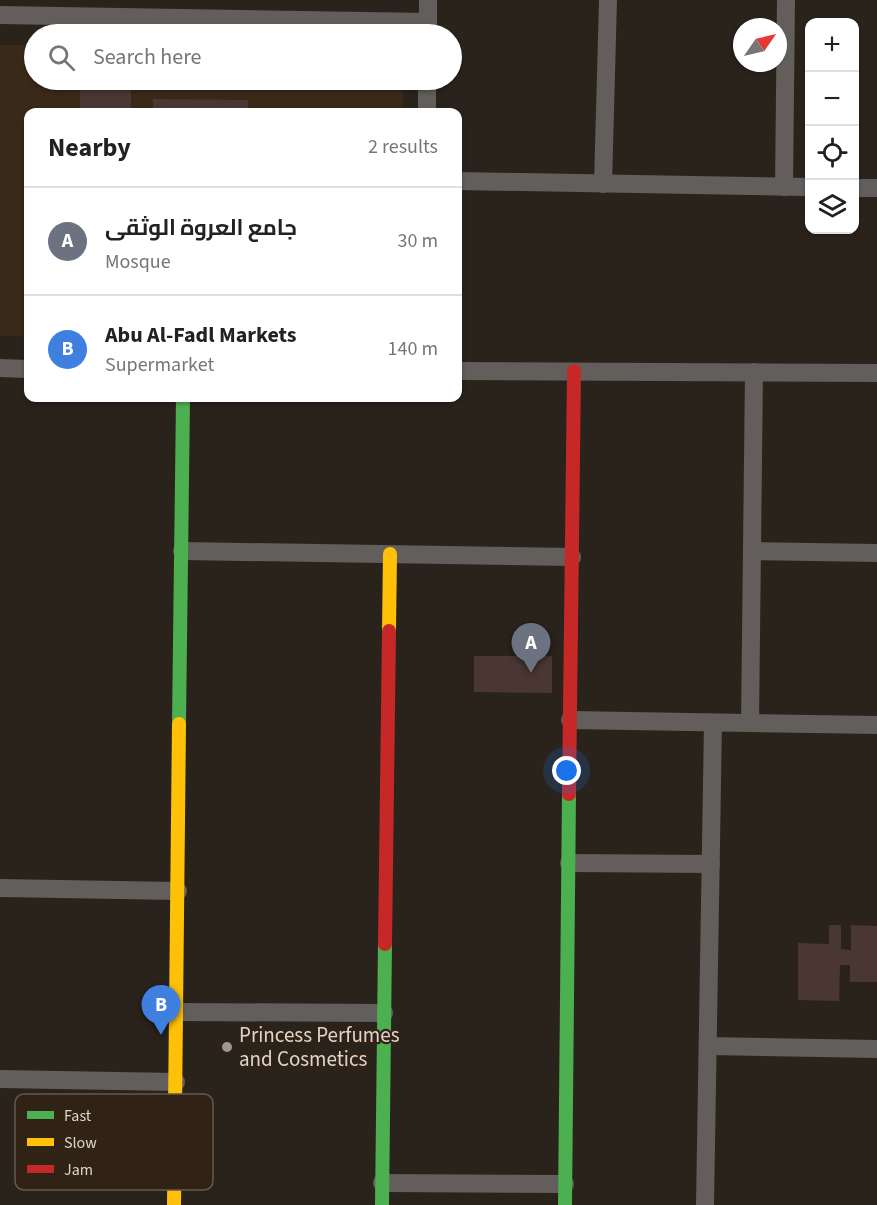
<!DOCTYPE html>
<meta charset="utf-8">
<style>
body{margin:0;font-family:"Source Sans 3",Cairo,sans-serif;background:#f6f6f6;color:#222}
.controls{position:absolute;right:18px;top:18px;display:grid;overflow:hidden;border-radius:12px;box-shadow:0 2px 4px #0004}
.controls button{width:54px;height:54px;display:grid;place-items:center;padding:0;border:0;border-bottom:2px solid #e0e0e0;background:#fff;color:#222;font:30px sans-serif}
.compass{position:absolute;left:733px;top:18px;width:54px;height:54px;border-radius:50%;background:#fff;box-shadow:0 2px 4px #0004;rotate:56deg}
.you{position:absolute;left:567px;top:771px;width:21px;height:21px;margin:-15px;border:4px solid #fff;border-radius:50%;background:#1a73e8;box-shadow:0 0 0 9px #1a73e833}
.badge{display:grid;place-items:center;width:39px;height:39px;border-radius:50%;background:#5a5753;color:#fff;font-size:20px;font-weight:700}
.pin{position:absolute;translate:-50% -50px;filter:drop-shadow(0 2px 3px #0008)}
.pin::after{content:'';position:absolute;top:32px;width:21px;height:18px;background:inherit;clip-path:polygon(0 0,100% 0,50% 100%)}
.list{margin:0;padding:0;list-style:none}
h2{display:flex;justify-content:space-between;align-items:center;height:78px;margin:0;padding:0 24px;font-size:26px}
h2 small{font-size:20px;font-weight:400;color:#767676}
.list li{display:grid;grid-template-columns:39px 1fr auto;gap:18px;align-items:center;box-sizing:border-box;height:108px;padding:0 24px;border-top:2px solid #e0e0e0}
.list b{display:block;font-size:22px;white-space:nowrap}
.list p{margin:0;font-size:20px;white-space:nowrap;color:#767676}
.list em{font-size:20px;font-style:normal;color:#767676}
.icon{flex:none;width:33px;height:33px;fill:none;stroke:currentColor;stroke-width:2;stroke-linecap:round;stroke-linejoin:round}
.map{position:relative;flex:none;width:877px;height:1205px;overflow:hidden}
.search{position:absolute;background:#fff;box-shadow:0 2px 4px #0004;left:24px;top:24px;width:438px;height:66px;display:flex;align-items:center;gap:15px;box-sizing:border-box;padding:0 21px;border-radius:33px;color:#767676;font-size:22px}
.panel{position:absolute;background:#fff;box-shadow:0 2px 4px #0004;left:24px;top:108px;width:438px;height:294px;border-radius:12px}
.map>svg:first-child{display:block}
.built{fill:#392918}
.building{fill:#4a3733}
.lines{fill:none;stroke-linecap:round;stroke-linejoin:round}
.street{stroke:#615e5b;stroke-width:18}
.fast{stroke:#4caf50;stroke-width:14}
.slow{stroke:#ffc107;stroke-width:14}
.jam{stroke:#c62828;stroke-width:14}
.poi-dot{fill:#9f978f;stroke:#302316;stroke-width:2}
.labels{text-anchor:middle;stroke-width:4.5;stroke-linejoin:round;paint-order:stroke}
.poi-label{font-size:21px;fill:#ded6cd;stroke:#302316;text-anchor:start}
.key{fill:#302316;stroke:#64594d;stroke-width:1.5}
.key-label{font-size:16px;fill:#ded6cd}
</style>
<div class="map">
<svg width="877" height="1205" viewBox="0 0 877 1205">
<rect width="100%" height="100%" fill="#2a231c"/>
<path class="built" d="M0 45H34V80H403V112H28V336H0Z"/>
<g class="building">
<rect x="80" y="90" width="51" height="21"/>
<path d="M153 99 248 100V112H153Z"/>
<path d="M474 656H552V693L474 692Z"/>
<path d="M829 925H841V949L851 950V925L877 926V982H850V965H840L839 1001 798 1000V943L829 944Z"/>
</g>
<g class="lines">
<g class="street">
<path d="M0 15 428 22"/>
<path d="M428 34V0"/>
<path d="M427 112V80"/>
<path d="M458 181 810 187"/>
<path d="M603 184 608 0"/>
<path d="M784 187 786 0"/>
<path d="M854 188H877"/>
<path d="M0 368 28 369"/>
<path d="M458 371 877 373"/>
<path d="M182 551 572 557"/>
<path d="M752 551 877 553"/>
<path d="M570 720 877 725"/>
<path d="M750 723 754 372"/>
<path d="M569 863 711 864"/>
<path d="M0 888 178 891"/>
<path d="M177 1012 384 1013"/>
<path d="M708 1046 877 1049"/>
<path d="M0 1079 176 1082"/>
<path d="M382 1183 565 1184"/>
<path d="M705 1205 713 723"/>
</g>
<g class="fast">
<path d="M179 724 183 398"/>
<path d="M382 1205 385 944"/>
<path d="M565 1205 569 794"/>
</g>
<g class="slow">
<path d="M389 631 390 554"/>
<path d="M174 1205 179 724"/>
</g>
<g class="jam">
<path d="M569 794 574 371"/>
<path d="M385 944 389 631"/>
</g>
</g>
<circle class="poi-dot" cx="227" cy="1047" r="6"/>
<g class="labels">
<g class="poi-label">
<text x="239" y="1042">Princess Perfumes<tspan x="239" dy="24">and Cosmetics</tspan></text>
</g>
</g>
<rect x="15" y="1094" width="198" height="96" rx="9" class="key"/>
<rect x="27" y="1111" width="27" height="8" fill="#4caf50"/>
<rect x="27" y="1138" width="27" height="8" fill="#ffc107"/>
<rect x="27" y="1165" width="27" height="8" fill="#c62828"/>
<g class="key-label">
<text x="64" y="1121">Fast</text>
<text x="64" y="1148">Slow</text>
<text x="64" y="1175">Jam</text>
</g>
</svg>
<div class="controls">
<button>+</button>
<button>−</button>
<button><svg class="icon" aria-label="locate" viewBox="0 0 24 24"><circle cx="12" cy="12" r="6"/><path d="M12 2v4M12 18v4M2 12h4M18 12h4"/></svg></button>
<button><svg class="icon" aria-label="layers" viewBox="0 0 24 24"><path d="M12 4l9 5-9 5-9-5zM3 14l9 5 9-5"/></svg></button>
</div>
<svg class="compass" viewBox="-18 -18 36 36"><path d="M0-13l5 13h-10z" fill="#e53935"/><path d="M0 13l5-13h-10z" fill="#767676"/></svg>
<div class="you"></div>
<div class="pin badge" style="left:531px;top:673px;background:#6b7280">A</div>
<div class="pin badge" style="left:161px;top:1035px;background:#3f7fe0">B</div>
<div class="search"><svg class="icon" aria-label="search" viewBox="0 0 24 24"><circle cx="10" cy="10" r="6"/><path d="M15 15l6 6"/></svg>Search here</div>
<section class="panel">
<h2>Nearby<small>2 results</small></h2>
<ul class="list">
<li><span class="badge" style="background:#6b7280">A</span><div><b>جامع العروة الوثقى</b><p>Mosque</p></div><em>30 m</em></li>
<li><span class="badge" style="background:#3f7fe0">B</span><div><b>Abu Al-Fadl Markets</b><p>Supermarket</p></div><em>140 m</em></li>
</ul>
</section>
</div>
